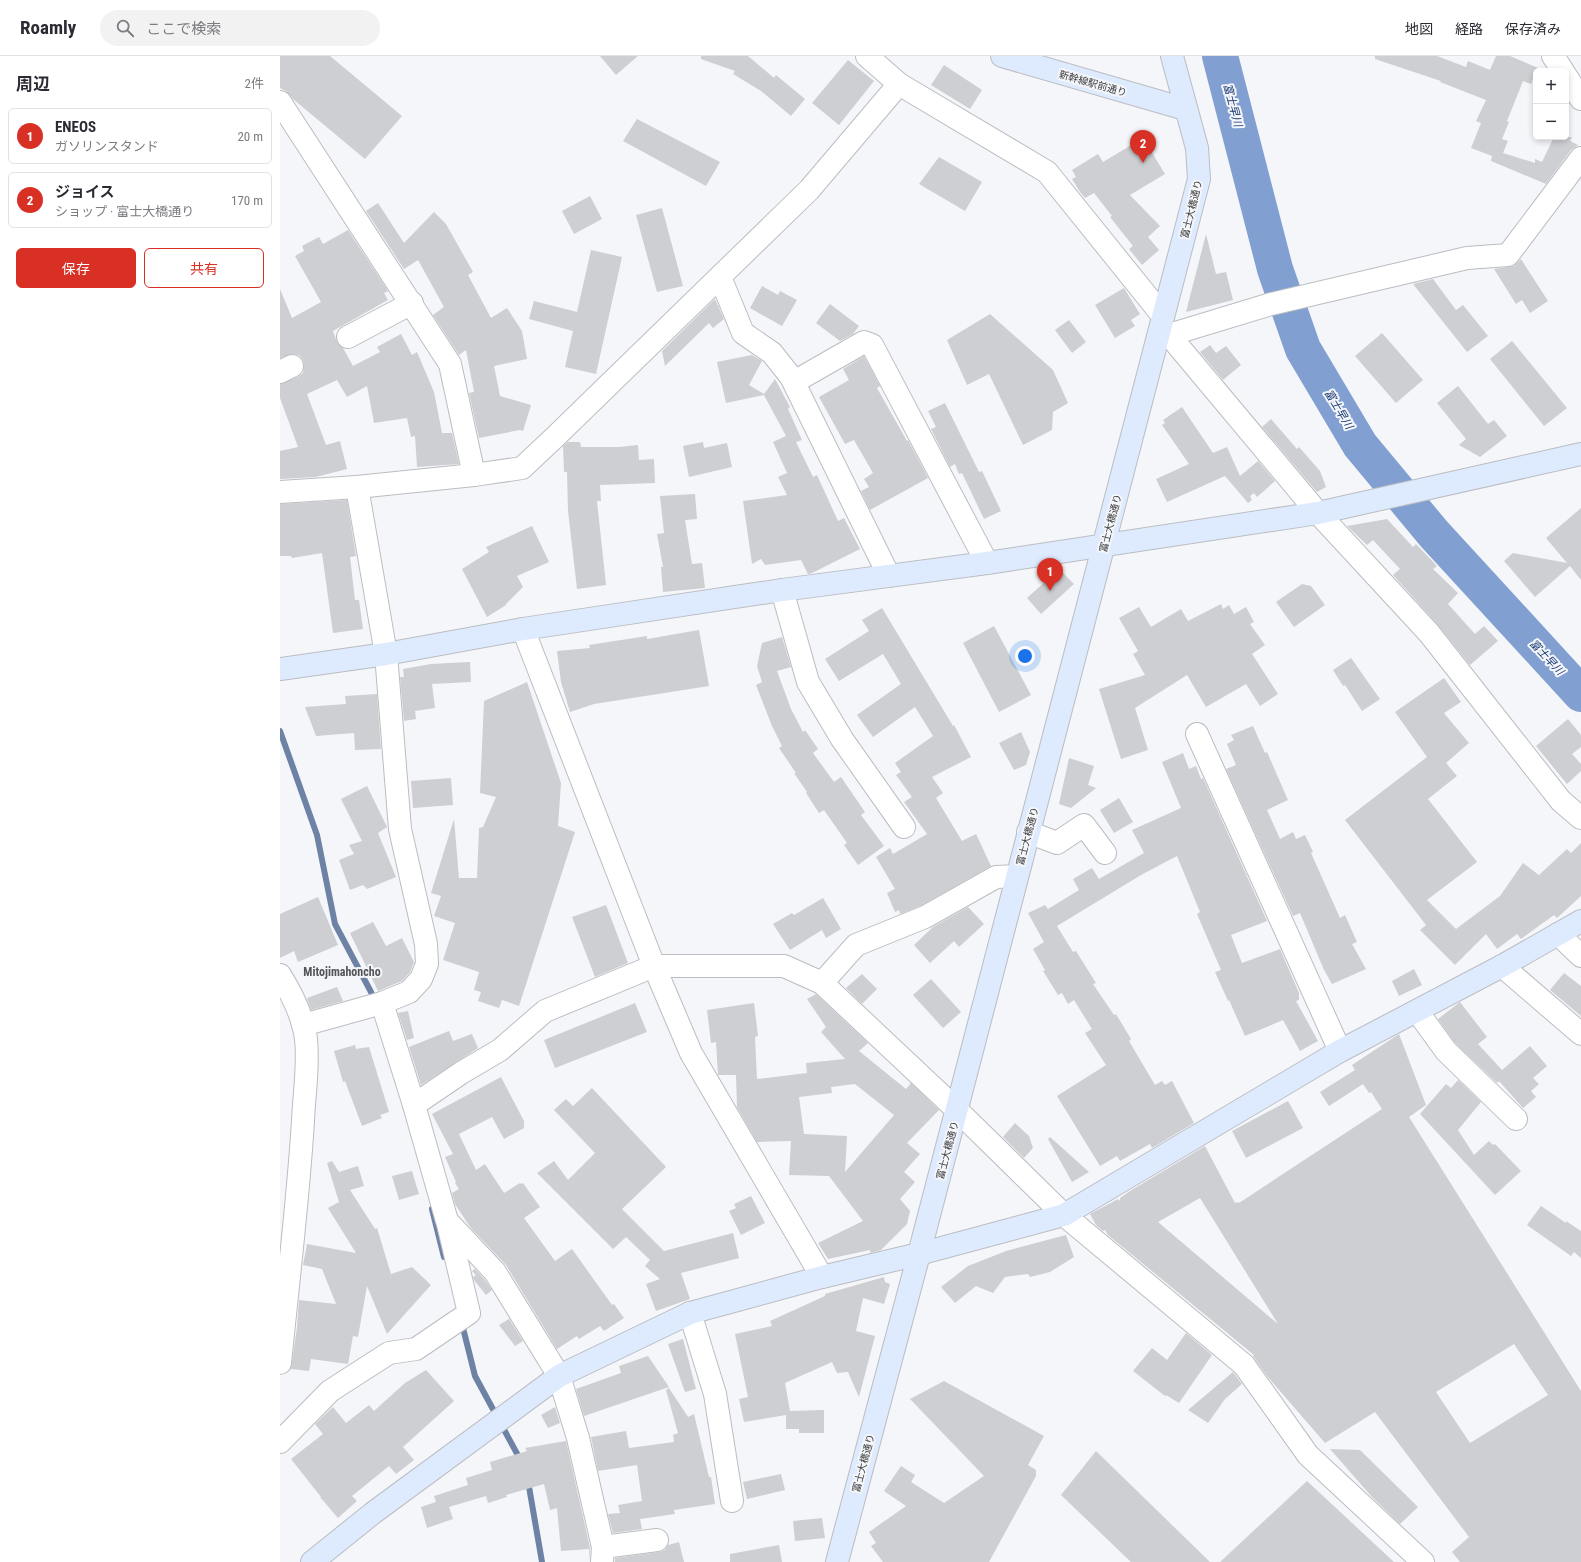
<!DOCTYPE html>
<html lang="ja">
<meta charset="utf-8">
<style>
body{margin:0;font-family:"Roboto Condensed","Noto Sans JP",sans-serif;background:#f2f2f3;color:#2b2b33}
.controls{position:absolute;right:12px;top:12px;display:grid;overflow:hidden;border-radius:6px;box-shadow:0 2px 6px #0003}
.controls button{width:36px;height:36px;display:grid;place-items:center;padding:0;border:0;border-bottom:1px solid #e1e1e2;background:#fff;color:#2b2b33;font:20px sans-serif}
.you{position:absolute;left:745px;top:600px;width:14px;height:14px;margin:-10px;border:3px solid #fff;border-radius:50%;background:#1a73e8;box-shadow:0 0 0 6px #1a73e833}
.badge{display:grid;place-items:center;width:26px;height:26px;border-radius:50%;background:#d93025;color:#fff;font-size:13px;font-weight:700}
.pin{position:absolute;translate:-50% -33px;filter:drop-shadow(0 1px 2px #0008)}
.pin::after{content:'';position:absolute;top:21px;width:14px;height:12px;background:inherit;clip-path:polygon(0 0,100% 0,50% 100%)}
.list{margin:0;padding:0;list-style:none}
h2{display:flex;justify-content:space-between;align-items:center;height:52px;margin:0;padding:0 16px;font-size:17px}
h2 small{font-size:13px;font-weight:400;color:#7c7c81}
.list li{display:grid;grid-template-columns:26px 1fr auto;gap:12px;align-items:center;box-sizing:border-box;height:56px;margin:0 8px 8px;padding:0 8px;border:1px solid #e1e1e2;border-radius:6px}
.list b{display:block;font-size:15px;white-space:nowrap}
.list p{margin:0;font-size:13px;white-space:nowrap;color:#7c7c81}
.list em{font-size:13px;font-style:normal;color:#7c7c81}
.actions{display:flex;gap:8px;padding:12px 16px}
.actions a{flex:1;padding:9px 0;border:1px solid #d93025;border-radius:6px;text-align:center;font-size:14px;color:#d93025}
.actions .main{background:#d93025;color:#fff}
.icon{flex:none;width:22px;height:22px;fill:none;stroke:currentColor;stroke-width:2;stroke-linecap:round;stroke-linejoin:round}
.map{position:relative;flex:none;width:1301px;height:1506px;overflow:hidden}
header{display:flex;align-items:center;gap:24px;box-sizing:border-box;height:56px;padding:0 20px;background:#fff;border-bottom:1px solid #e1e1e2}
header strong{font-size:19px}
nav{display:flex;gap:22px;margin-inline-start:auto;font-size:14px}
.search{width:280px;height:36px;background:#f2f2f3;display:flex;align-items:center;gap:10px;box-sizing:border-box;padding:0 14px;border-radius:22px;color:#7c7c81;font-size:15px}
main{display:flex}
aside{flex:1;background:#fff}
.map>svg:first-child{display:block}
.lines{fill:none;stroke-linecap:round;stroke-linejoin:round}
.stream{stroke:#6d82a5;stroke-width:6}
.river{stroke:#829fd1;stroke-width:36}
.building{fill:#cdcfd2;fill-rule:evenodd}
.street-casing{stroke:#bbbdc0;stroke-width:24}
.secondary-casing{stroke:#bbbdc0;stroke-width:24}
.street{stroke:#fff;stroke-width:22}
.secondary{stroke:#deeafe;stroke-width:22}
.labels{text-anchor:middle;stroke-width:4;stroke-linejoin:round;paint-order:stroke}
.street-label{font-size:10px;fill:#3c3d3e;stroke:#f4f6fa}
.water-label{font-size:11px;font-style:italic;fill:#153671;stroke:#f4f6fa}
.quarter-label{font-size:12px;font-weight:bold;fill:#525457;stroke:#f4f6fa}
</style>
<header>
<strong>Roamly</strong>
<div class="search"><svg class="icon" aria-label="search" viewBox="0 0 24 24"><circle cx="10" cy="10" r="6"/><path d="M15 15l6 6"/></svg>ここで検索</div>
<nav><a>地図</a><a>経路</a><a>保存済み</a></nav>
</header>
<main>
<aside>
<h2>周辺<small>2件</small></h2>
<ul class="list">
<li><span class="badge">1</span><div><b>ENEOS</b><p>ガソリンスタンド</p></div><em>20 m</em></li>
<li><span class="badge">2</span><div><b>ジョイス</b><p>ショップ · 富士大橋通り</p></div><em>170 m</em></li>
</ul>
<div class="actions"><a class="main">保存</a><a>共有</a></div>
</aside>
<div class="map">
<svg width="1301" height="1506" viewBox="0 0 1301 1506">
<rect width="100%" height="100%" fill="#f4f6fa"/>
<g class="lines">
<g class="stream">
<path d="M0 675 37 779 55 868 91 936 94 946"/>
<path d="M152 1153 164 1201"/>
<path d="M182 1268 195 1320 241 1405"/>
<path d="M248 1425 262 1506"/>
</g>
<path class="river" d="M940 0 995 213 1023 293 1080 389 1154 478 1301 638"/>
</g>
<g class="building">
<path d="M0 0H50L122 60 85 103 13 43 6 35 0 32Z"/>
<path d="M320 0H358L336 19Z"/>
<path d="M421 0H468L494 22 496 19 525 43 511 60 481 35 453 18 455 15 421 3Z"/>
<path d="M1095 0H1157L1186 11 1188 5 1210 14 1216 0H1230L1258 12 1251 28 1243 25 1227 65 1229 66 1222 83 1228 85 1223 97 1255 107V103L1262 106 1274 81H1292L1290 85 1298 89 1291 94 1266 128 1211 105 1212 100 1191 92 1201 67 1196 65 1206 44 1160 26 1161 25 1095 3Z"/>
<path d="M568 4 594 25 559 69 532 47Z"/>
<path d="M664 9 702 34 690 53 651 29Z"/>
<path d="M357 63 440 106 426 130 343 85Z"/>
<path d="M863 82 885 118 850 139 880 170 868 181 879 194 862 209 849 193 853 190 830 161 832 160 814 137 805 142 800 136 792 123 796 121 792 114 818 98 823 106Z"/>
<path d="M659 101 702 126 685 155 639 128Z"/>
<path d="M310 140 322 163 294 178 282 155Z"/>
<path d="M98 147 124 187 154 156 166 168 193 216 188 219 211 262 227 252 242 275 247 303 214 310 220 340 251 349 243 375 240 374 199 382 189 337 194 336 186 294 179 299 153 259 164 251 138 204 124 213 86 155Z"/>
<path d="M382 152 403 230 377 236 356 159Z"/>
<path d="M68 174 108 235 104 237 108 244 53 275 57 286 63 292 73 310 100 296 97 291 121 278 132 299 137 296 154 336 162 377H172L179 408 137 411 135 380 131 381 127 362 94 367 87 330 67 341 57 324 27 338 46 389 60 385 67 413 36 421 0 423V395L18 391 0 342V328L18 321 23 317 24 310 23 304 19 299 12 298 0 302V233L12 262 41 246 15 200 24 195 22 190 39 181 43 188Z"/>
<path d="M926 178 936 218 946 216 953 244 906 256Z"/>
<path d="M311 194 342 201 316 318 285 311 293 275 249 263 254 245 297 256Z"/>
<path d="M1241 203 1268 245 1250 257 1242 244 1236 248 1214 213 1234 210Z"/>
<path d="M1153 223 1176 254 1183 249 1208 280 1187 296 1133 228Z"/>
<path d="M482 230 498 239 500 235 517 244 502 270 470 252Z"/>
<path d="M844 232 860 258 851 264 855 270 835 282 815 249Z"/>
<path d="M435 243 444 263 433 272 429 267 385 310 382 295Z"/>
<path d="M550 248 579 270 573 278 560 285 536 267Z"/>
<path d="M710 258 773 314 788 347 773 356 772 374 743 389 709 318 687 329 667 284Z"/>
<path d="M789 264 806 286 792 297 775 274Z"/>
<path d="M1102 277 1143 324 1116 347 1075 300Z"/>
<path d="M1232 285 1287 352 1264 370 1210 303Z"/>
<path d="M930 289 936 297 946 290 961 309 943 324 920 296Z"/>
<path d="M472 299 482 305 469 329 484 338 495 323 510 351 508 353 522 384 516 386 533 421 537 419 558 465 564 462 580 493 532 517 528 518 521 504 485 509 481 503 472 508 463 445 507 439 498 421 507 417 493 386 506 380 484 339 446 347 437 306Z"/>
<path d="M584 300 600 330 597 332 627 385 628 384 648 422 590 454 581 435 589 431 584 423 593 417 574 384 565 388 539 341 569 324 563 313Z"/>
<path d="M1178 330 1208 368 1214 364 1227 380 1200 401 1179 389 1186 383 1157 347Z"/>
<path d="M665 347 699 416 702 415 721 455 704 463 682 417 679 418 675 408 670 411 651 373 656 371 648 355Z"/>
<path d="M902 351 933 397 947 391 960 420 978 405 995 425 977 441 974 437 970 440 972 444 968 447 945 420 887 446 876 423 909 408 882 369 885 367 883 364Z"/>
<path d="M991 363 1017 393 1019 391 1040 415 1046 431 1037 436 982 371Z"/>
<path d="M288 386H300L301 391H339L358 389 359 404 374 403 375 427 320 429 321 445H317L326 529 297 533 288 455 287 416H284L283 390Z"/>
<path d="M423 386 424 392 447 387 452 411 409 421 403 390Z"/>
<path d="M415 438 417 463 405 464 412 508 422 507 425 532 383 536 381 511H383L377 478 384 477 380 440Z"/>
<path d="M67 444 76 500 70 501 75 544H79L83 573 53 577 42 497 12 502 11 500H0V448Z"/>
<path d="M1301 452V524L1290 510 1255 541 1224 505 1233 497 1287 507 1266 482Z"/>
<path d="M1107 463 1133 491 1136 488 1157 510 1153 513 1178 537 1168 548 1195 578 1204 570 1218 585 1190 609 1158 569 1113 519 1120 513 1093 484 1087 489 1067 470Z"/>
<path d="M252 470 269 506 237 520 243 531 226 548V549L207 561 182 513 209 496 206 491Z"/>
<path d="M779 513 794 528 761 558 747 542Z"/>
<path d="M1022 528 1031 530 1045 549 1014 571 996 546Z"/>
<path d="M941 548 943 553 949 549 954 558 966 551 974 566 970 568 985 589 972 598 998 638 980 650 966 628 926 651 907 619 855 652 868 694 841 703 819 633 865 619 853 598 858 595 839 562 859 551 871 571 901 553 908 565Z"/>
<path d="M602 552 673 670 674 669 691 701 652 721 663 737 656 742 682 785 696 778 711 810 640 850 620 858 619 854 615 856 607 837 615 833 596 801 610 792 613 798 647 778 624 746 632 741 616 719 621 716 615 707 653 680 635 651 593 681 577 659 621 628 603 598 559 625 545 603 589 575 582 564Z"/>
<path d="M714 570 751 639 719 656 683 587Z"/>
<path d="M419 574 429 630 314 648 290 656 281 626 277 595 310 592 309 589 367 580V583Z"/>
<path d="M502 581 511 611 497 615 511 653 523 676 525 674 538 693 533 697 554 726 561 721 585 756 581 759 604 790 578 809 564 789 567 787 544 754 539 757 526 737 527 736 514 717H516L499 692 502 690 492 670 476 629 482 626 477 610 482 587Z"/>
<path d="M1071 602 1100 643 1082 655 1065 629 1063 630 1053 614Z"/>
<path d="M190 606 191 626 152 628 155 652 135 655 136 663 124 665 120 621H124L123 613 151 608Z"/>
<path d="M1164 622 1181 646 1164 657 1189 687 1166 707 1177 720 1148 743 1197 806 1147 844 1176 873 1220 840 1243 807 1259 819 1287 793 1291 797 1301 787V840L1277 862 1274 859 1241 883 1237 878 1217 893 1206 878 1175 909 1140 874 1146 869 1065 764 1147 701 1115 656Z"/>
<path d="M247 626 281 727 278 770 295 776 239 950 222 944 219 952 198 945 201 936 194 934 199 916 163 904 175 867 154 860 161 840 151 837 174 763 179 822H197L199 772 203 771 216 741 200 737 204 645Z"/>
<path d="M97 638 101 693 75 694 74 677 36 680 25 651 66 648 65 640Z"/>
<path d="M1288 663 1301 679V691L1292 698 1301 708V715L1287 728 1256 690Z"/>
<path d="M973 670 985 697 987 696 1008 744 987 754 1000 783 1013 776 1016 783 1025 779 1033 796 1031 797 1060 862 1065 859 1077 886 1072 888 1086 913 1052 928 1044 914 1020 857 1013 860 946 713 956 709 947 688 954 684 951 679Z"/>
<path d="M741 676 750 696 746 709 734 714 719 687Z"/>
<path d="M903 697 909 713 916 710 921 723 923 722 987 865 951 879 962 907 1000 893 1019 937V944L1016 945 1038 985 1020 995 1003 964 965 980 949 944 948 945 935 916 941 914 917 858 920 856 897 800 861 819 777 870 793 896 796 895 816 927 813 928 834 959 836 958 851 983 849 985 875 1029 882 1025 885 1029 892 1025 914 1067 872 1092 870 1088 840 1105 837 1100 820 1110 777 1040 826 1009 805 977 812 973 794 944 788 948 782 937 778 939 763 915 765 914 753 893 764 886 748 857 765 849 768 853 799 834 793 823 812 812 819 823 864 797 852 774 901 752 882 706Z"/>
<path d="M789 702 814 710 808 729 816 732 791 752 779 748Z"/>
<path d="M171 722 173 749 133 752 131 725Z"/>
<path d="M87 730 107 771 98 777 116 821 87 833 83 829 70 834 59 804 74 798 69 789 82 785 61 743Z"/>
<path d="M839 742 853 766 834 777 820 754Z"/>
<path d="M38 841 58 889 18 906 14 895 0 902V858Z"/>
<path d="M543 842 561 873 546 882 542 874 510 894 493 868 512 857 514 859Z"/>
<path d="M326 849 348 907 315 921 292 861Z"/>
<path d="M688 851 704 868 679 891 674 885 650 907 634 889 653 871Z"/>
<path d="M93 866 106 890 122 882 134 906 130 916 122 925 98 935 70 877Z"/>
<path d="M1134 913 1142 929 1119 940 1112 925Z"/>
<path d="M1284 917 1301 930V960L1270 934Z"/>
<path d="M582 918 597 933 582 948 566 932Z"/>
<path d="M651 923 681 956 663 972 633 939Z"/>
<path d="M57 931 63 945 31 954 27 942Z"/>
<path d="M536 938 588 987 579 995 626 1033 631 1027 659 1054 627 1087 640 1098 624 1116 635 1126 620 1143 630 1155 627 1168 601 1194 590 1197V1194L548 1203 538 1187 583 1165 549 1120 509 1119 511 1085 477 1086 457 1051 456 1019H438L436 986 431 987 427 954 474 947 478 980 475 981 477 1023 527 1017 526 1007 565 1003 541 976 546 971 527 943ZM575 1028 614 1059 565 1116 567 1080 524 1078 519 1041 552 1037 551 1031Z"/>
<path d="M1180 946 1207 981 1198 988 1222 1014 1250 990 1267 1010 1253 1022 1259 1028 1251 1035 1256 1041 1243 1052 1219 1025 1217 1027 1175 987 1158 963Z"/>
<path d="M355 947 367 976 275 1012 264 984Z"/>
<path d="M128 955 134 982 127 984 118 957Z"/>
<path d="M169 975 173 985 192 978 198 992 141 1029 129 991Z"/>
<path d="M1119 978 1146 1049 1129 1061 1301 1335V1506H1180L1172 1496 1189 1481 1095 1356 1045 1387 987 1320 973 1300 974 1299 828 1179 825 1174 823 1175 816 1169 810 1158 838 1143 840 1145V1142L850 1135 925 1090 955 1147 958 1146 959 1147 1102 1053 1091 1036 1089 1037 1083 1028 1049 1050 1040 1036 1075 1014 1072 1009ZM920 1142 998 1268 878 1166ZM1234 1288 1268 1339 1190 1387 1156 1336Z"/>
<path d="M75 989 76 993 89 991 109 1056 100 1059 102 1062 82 1070 65 1025 63 1026 54 995Z"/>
<path d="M221 1021 244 1065V1072L224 1083 212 1061 179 1078 196 1114 205 1108 224 1137 240 1127 241 1128 243 1127 260 1151 244 1162 275 1205 292 1193 332 1249 334 1248 344 1262 324 1275 320 1270 299 1283 297 1280 277 1293 226 1209 190 1171 175 1148 172 1137 179 1133 175 1127 176 1126 165 1101 173 1098 152 1058Z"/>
<path d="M1178 1024 1201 1046 1178 1074 1194 1099 1209 1085 1213 1089 1215 1088 1241 1115 1215 1139 1140 1058 1166 1028 1171 1032Z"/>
<path d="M312 1032 386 1111 342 1153 384 1195 453 1177 459 1202 401 1217 410 1243 376 1255 366 1228 380 1223 365 1210 370 1204 346 1181 333 1193 257 1117 274 1105 288 1124 315 1097 274 1054 286 1043 293 1050Z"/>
<path d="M1008 1045 1023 1072 966 1102 952 1075Z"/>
<path d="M735 1067 749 1080 753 1092 744 1102 723 1081Z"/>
<path d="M770 1081 809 1116 792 1126 768 1083Z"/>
<path d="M52 1105 59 1116 78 1110 84 1130 70 1134 95 1173 97 1172 111 1218 132 1211 151 1229 107 1278 87 1230 78 1281 73 1280 68 1308 31 1303 29 1315 11 1313 17 1271 19 1244 56 1248 42 1213 23 1209 27 1188 76 1197 48 1152 59 1146 47 1107Z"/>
<path d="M132 1115 139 1138 119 1144 112 1120Z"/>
<path d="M471 1140 485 1167 461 1179 449 1155 456 1152 454 1148Z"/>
<path d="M1261 1150 1286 1167V1165L1301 1175V1202L1294 1196 1291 1200 1247 1169Z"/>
<path d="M786 1179 794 1201 770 1216 750 1221 748 1218 725 1221 713 1237 696 1230 675 1247 661 1231 688 1210 726 1195Z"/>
<path d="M195 1213 205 1224 212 1234 206 1239 194 1224 193 1221 196 1219 192 1215Z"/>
<path d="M604 1221 605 1226 610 1228 604 1248 583 1242 576 1275 595 1280 579 1341 568 1316 557 1317 552 1306 505 1327 510 1355 544 1354V1377H519V1373H506V1359L464 1366 459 1343 468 1341 455 1278 492 1270 490 1265 545 1240V1238Z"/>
<path d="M229 1263 243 1285 235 1290 219 1269Z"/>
<path d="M906 1277 932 1299 899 1347 886 1339 885 1340 853 1315 872 1292 887 1304Z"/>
<path d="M403 1283 416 1333 405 1336 388 1288Z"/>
<path d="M368 1300 389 1331 304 1360 296 1333 341 1317 339 1310Z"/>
<path d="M146 1314 174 1345 123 1391 134 1404 116 1418 109 1410 72 1440 77 1445 58 1462 40 1441H41L11 1403 43 1378 35 1368 53 1351 66 1367 89 1349 94 1355 125 1327Z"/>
<path d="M953 1316 962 1328 945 1343 928 1367 908 1354Z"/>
<path d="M664 1325 764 1380 748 1409 756 1414V1420L709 1506H603L591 1490 596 1487 589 1476 626 1450 604 1435 621 1410 635 1419 631 1426 664 1447 704 1420 630 1343Z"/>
<path d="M389 1332 408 1361 414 1358 429 1421H431L435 1448 394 1454 395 1458 360 1463 362 1473 333 1477 328 1458 340 1457 338 1449 362 1445 357 1409 318 1415 311 1381 346 1375 349 1392 394 1386 393 1379 398 1377 386 1334Z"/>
<path d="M275 1351 280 1367 268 1372 261 1359Z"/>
<path d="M286 1385 310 1492V1506L309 1493 281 1495 277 1452 270 1454 264 1428 226 1439 227 1441 208 1447 206 1440 169 1451 173 1463 147 1472 141 1451 156 1446 154 1440 188 1429 186 1422 212 1414 210 1406 247 1395 245 1392Z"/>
<path d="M1050 1393 1080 1394 1138 1451 1120 1468 1092 1441Z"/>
<path d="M816 1395 930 1506H851L781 1439Z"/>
<path d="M501 1418 505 1434 467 1443 463 1426Z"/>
<path d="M1027 1425 1114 1506H940Z"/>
<path d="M542 1462 545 1482 515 1485 513 1465Z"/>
<path d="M399 1486 404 1506H335V1502L379 1496 385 1494 388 1489Z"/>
<path d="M499 1489 502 1506H450V1498Z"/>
</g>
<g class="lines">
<defs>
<g id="street">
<path d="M587 0 619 28 767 116 883 260"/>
<path d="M1273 0 1283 15"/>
<path d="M1286 20 1301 43"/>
<path d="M0 46 170 308 194 419"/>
<path d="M440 221 463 277 492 297 511 321 609 520"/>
<path d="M879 277 889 279 991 248 1187 202 1228 199 1301 102"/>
<path d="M889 279 1038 457 1149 577 1281 745 1301 762"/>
<path d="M68 281 132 247"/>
<path d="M0 316 12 310"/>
<path d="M514 326 584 286 592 289 707 507"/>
<path d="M0 436 77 431 194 419 242 412 275 381 529 134 619 28"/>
<path d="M502 534 528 626 562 683 624 771"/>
<path d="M243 573 374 910 411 997 542 1221"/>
<path d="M917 678 1060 995"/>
<path d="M748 776 777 787 804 769 825 797"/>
<path d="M1278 878 1301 900"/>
<path d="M1222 910 1301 978"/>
<path d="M0 919C12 938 23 960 26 983 29 1010 24 1038 23 1065 18 1146 8 1226 0 1307"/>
<path d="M542 927 576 889 645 861 716 821 737 820"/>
<path d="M102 947 134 1049 167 1165 215 1216 279 1320 298 1382 323 1491 322 1506"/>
<path d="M1137 955 1166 995 1236 1063"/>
<path d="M23 969 102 947 129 936 141 923 147 908 146 888 120 773 106 598 77 431"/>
<path d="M134 1049 181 1017 220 994 265 955 374 910H504L542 927 677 1054 784 1159 964 1309 1028 1399 1143 1506"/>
<path d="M410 1257 435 1338 452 1445"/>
<path d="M0 1386 50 1335 109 1297 136 1293 189 1257 168 1168"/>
<path d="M323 1491 377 1484"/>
</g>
<g id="secondary">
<path d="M722 0 905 53"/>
<path d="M0 613 106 598 243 573 502 534 707 507 1038 457 1301 398"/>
<path d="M32 1506 93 1457 279 1320 410 1257 542 1221 639 1198 784 1159 1060 995 1222 910 1301 865"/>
<path d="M557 1506 639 1198 919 123 917 92 892 0"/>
</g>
</defs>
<use href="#street" class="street-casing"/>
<use href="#secondary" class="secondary-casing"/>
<use href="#street" class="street"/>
<use href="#secondary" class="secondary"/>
</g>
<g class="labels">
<g class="street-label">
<text transform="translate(813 27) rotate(16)" y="4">新幹線駅前通り</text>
<text transform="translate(911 153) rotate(-76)" y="4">富士大橋通り</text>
<text transform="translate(830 467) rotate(-75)" y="4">富士大橋通り</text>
<text transform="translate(747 780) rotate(-75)" y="4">富士大橋通り</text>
<text transform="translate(667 1094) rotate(-75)" y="4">富士大橋通り</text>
<text transform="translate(583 1407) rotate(-75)" y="4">富士大橋通り</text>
</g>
<g class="water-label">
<text transform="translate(953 49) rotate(75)" y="4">富士早川</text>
<text transform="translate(1059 353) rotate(59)" y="4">富士早川</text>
<text transform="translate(1267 601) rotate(47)" y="4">富士早川</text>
</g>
<g class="quarter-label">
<text x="62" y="920">Mitojimahoncho</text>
</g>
</g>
</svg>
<div class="controls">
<button>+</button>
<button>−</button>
</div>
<div class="you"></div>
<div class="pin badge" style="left:770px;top:535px">1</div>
<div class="pin badge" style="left:863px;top:107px">2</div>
</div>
</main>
